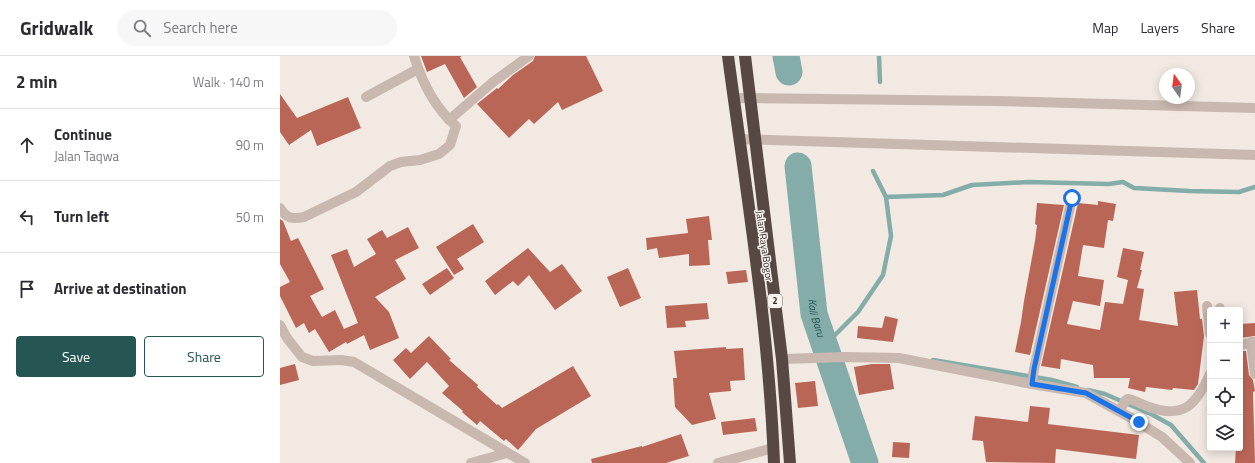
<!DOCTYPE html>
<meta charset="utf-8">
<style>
body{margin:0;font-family:"Titillium Web",sans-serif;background:#f7f7f7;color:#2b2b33}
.controls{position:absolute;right:12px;bottom:12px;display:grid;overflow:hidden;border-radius:4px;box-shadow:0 2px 10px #0003}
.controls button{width:36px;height:36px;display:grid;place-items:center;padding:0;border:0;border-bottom:1px solid #e1e1e2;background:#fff;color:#2b2b33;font:20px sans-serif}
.compass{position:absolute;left:879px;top:12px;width:36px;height:36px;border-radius:50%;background:#fff;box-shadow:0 2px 10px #0003;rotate:346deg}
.stop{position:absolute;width:12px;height:12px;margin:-9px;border:3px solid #1a73e8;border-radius:50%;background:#fff}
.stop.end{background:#1a73e8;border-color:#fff;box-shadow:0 1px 4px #0008}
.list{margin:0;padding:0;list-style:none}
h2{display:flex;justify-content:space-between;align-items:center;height:52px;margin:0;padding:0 16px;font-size:17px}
h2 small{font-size:13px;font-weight:400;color:#7c7c81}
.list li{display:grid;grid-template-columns:26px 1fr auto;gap:12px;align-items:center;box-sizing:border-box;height:72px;padding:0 16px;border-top:1px solid #e1e1e2}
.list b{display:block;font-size:15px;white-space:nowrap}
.list p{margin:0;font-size:13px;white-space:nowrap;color:#7c7c81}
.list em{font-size:13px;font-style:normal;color:#7c7c81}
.actions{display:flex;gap:8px;padding:12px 16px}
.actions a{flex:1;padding:9px 0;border:1px solid #255654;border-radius:4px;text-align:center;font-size:14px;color:#255654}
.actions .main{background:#255654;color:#fff}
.icon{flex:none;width:22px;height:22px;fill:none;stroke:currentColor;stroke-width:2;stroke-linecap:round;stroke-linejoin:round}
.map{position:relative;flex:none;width:975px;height:407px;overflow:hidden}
header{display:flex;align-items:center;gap:24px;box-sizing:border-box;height:56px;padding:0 20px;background:#fff;border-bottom:1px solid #e1e1e2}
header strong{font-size:19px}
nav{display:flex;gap:22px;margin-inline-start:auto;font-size:14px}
.search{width:280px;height:36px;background:#f7f7f7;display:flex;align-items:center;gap:10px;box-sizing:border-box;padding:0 14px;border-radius:22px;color:#7c7c81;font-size:15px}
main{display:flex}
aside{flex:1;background:#fff}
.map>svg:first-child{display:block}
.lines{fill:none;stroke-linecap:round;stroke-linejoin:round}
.stream{stroke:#84aca9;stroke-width:4.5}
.river{stroke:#84aca9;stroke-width:27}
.building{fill:#ba6657}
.street{stroke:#c9b8af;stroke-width:10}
.highway{stroke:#584844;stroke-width:12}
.route{stroke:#1a73e8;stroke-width:5}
.labels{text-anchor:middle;stroke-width:3;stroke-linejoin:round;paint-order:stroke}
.shield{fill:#f9f3ee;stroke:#726a66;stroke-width:1}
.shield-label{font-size:9px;font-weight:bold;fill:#382f2c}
.street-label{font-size:10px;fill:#382f2c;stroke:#f9f3ee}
.water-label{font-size:11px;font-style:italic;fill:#255654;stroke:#f9f3ee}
</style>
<header>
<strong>Gridwalk</strong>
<div class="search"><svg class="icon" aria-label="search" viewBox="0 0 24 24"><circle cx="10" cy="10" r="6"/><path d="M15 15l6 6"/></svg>Search here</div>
<nav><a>Map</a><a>Layers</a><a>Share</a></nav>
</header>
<main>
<aside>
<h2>2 min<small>Walk · 140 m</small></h2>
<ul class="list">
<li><svg class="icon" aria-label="ahead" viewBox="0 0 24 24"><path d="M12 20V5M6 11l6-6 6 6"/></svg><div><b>Continue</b><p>Jalan Taqwa</p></div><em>90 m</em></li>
<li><svg class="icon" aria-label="left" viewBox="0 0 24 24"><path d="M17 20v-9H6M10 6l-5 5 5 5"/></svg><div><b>Turn left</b></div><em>50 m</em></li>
<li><svg class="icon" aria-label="arrive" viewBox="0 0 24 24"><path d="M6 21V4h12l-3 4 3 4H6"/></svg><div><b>Arrive at destination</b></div></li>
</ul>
<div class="actions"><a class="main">Save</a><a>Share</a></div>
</aside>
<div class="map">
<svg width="975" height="407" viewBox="0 0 975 407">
<rect width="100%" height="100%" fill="#f1e9e2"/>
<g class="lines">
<g class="stream">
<path d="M599 0 600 26"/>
<path d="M606 141 663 139 692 129 748 126 829 128 843 126 854 132 909 135 959 136 975 131"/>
<path d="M543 285 552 282 578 256 603 219 611 180 606 141 593 115"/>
<path d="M653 304 772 324 797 331"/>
<path d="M808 334 825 338 871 358 891 369 924 407"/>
</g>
<g class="river">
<path d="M506 0 509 16"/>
<path id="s1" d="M518 110 534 258 585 407"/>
</g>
</g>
<g class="building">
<path d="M141 0H182L180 1 197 31 184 42 165 8 147 16Z"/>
<path d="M255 0H306L323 35 282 54 278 46 254 68 249 63 229 82 197 48 217 32 218 33 233 19 253 5Z"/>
<path d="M0 38 17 62 68 41 81 72 37 90 31 74 9 89 0 76Z"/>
<path d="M818 145 836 148 833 165 828 164 824 192 803 189 798 220 824 224 820 250 793 245 787 268 820 274 825 246 843 248 848 224 837 221 843 192 864 196 860 214H862L857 232 864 233 859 264 898 270 894 236 917 234 920 263H922L924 280 918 328 914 334 893 332 892 334 866 331 865 336 848 332 850 322H814L813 309 781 303 780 313 761 310 798 147 818 149Z"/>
<path d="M757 147 784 149 750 299 735 296 741 266 744 245 755 185 757 169 755 168Z"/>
<path d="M429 160 432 184H428L430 209 409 210V198L379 202 377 192 367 194 366 182 408 177 406 163Z"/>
<path d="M0 163 3 165 11 185 18 182 44 233 30 240 42 261 55 254 64 273 78 267 51 199 67 193 74 211 96 198 87 183 102 174 107 182 128 171 139 192 115 204 126 223 95 241 109 256 119 282 90 294 84 279 67 288 66 286 49 296 35 273 29 277 24 267 16 272 0 240V231L10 226 0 208Z"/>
<path d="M193 168 204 186 177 203 184 213 174 219 156 191Z"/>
<path d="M248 192 270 216 282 208 302 235 275 254 249 219 238 230 233 225 215 239 205 225Z"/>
<path d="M167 212 174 222 150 239 142 228Z"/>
<path d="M348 212 361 242 340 251 327 221Z"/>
<path d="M466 214 468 226 448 228 446 216Z"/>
<path d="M427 247 429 263 405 265 406 271 387 272 385 250Z"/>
<path d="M605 260 618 263 613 286 577 282 578 270 602 272Z"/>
<path d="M975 267V280L960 282V268Z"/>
<path d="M149 280 171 303 169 304 198 329 197 331 217 349 218 348 222 352 293 310 311 340 256 373 238 394 226 383 224 385 200 365 197 369 182 356 183 355 162 337 169 330 147 306 130 323 113 304 126 292 131 297Z"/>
<path d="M446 291V293L463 292 465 324 450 325 451 335 429 337 436 363 412 369 395 351 393 322H397L394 295Z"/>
<path d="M960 295H966L969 319 973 324 975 335 973 336 975 407H955L956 392H960Z"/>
<path d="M15 308 19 324 0 329V312Z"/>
<path d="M592 308H610L614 333 579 339 574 311Z"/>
<path d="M535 325 538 350 518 352 515 327Z"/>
<path d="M750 350 770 352 768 368 859 379 856 403 776 393 775 407 706 406 703 385 692 384 695 360 748 366Z"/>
<path d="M475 362 477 375 443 379 441 366Z"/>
<path d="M401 378 409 400 386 407H312L311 403 362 390V391Z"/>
<path d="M613 386 630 387 629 402 612 401Z"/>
</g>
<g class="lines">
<g class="street">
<path d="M86 41 138 13"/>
<path d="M453 42 715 45 975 52"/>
<path d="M169 64 213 26 249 0"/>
<path d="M459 83 975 99"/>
<path d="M0 152C6 163 13 163 24 161L76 136 110 110 121 106 140 104 159 98 170 89 176 70C155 52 142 26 134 0"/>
<path d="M927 250 930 278"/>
<path d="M940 252V254"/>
<path d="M0 269 7 282 22 301 33 305 61 304 74 306 245 407"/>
<path d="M971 286 975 318"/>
<path d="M960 289 975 286"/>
<path d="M502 303 565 301 619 302 752 328 806 337 853 363 882 381 910 407"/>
<path d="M752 328 754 313 792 142"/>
<path d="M839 355 846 344 848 343C855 344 862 349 869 351 904 363 916 349 930 318"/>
<path d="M191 407 227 397"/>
<path d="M438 407 493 392"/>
</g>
<g class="highway">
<path d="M448 0C466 135 489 271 494 407"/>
<path d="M465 0 502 303 510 407"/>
</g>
</g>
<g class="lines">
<path class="route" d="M792 142 754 313 752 328 806 337 859 366"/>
</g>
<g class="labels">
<rect class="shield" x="488" y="238" width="14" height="14" rx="3"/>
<g class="shield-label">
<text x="495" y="248">2</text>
</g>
<g class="street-label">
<text transform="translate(485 190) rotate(82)" y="4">Jalan Raya Bogor</text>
</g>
<g class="water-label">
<text dy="4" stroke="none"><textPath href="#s1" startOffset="153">Kali Baru</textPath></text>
</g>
</g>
</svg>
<div class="controls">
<button>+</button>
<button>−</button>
<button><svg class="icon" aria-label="locate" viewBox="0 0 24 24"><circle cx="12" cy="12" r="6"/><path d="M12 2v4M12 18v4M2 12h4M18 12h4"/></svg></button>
<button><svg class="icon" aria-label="layers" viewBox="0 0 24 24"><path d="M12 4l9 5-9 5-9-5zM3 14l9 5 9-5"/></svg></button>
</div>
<svg class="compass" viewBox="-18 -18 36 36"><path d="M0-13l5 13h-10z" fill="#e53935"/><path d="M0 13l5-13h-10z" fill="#7c7c81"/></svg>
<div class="stop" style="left:792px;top:142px"></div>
<div class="stop end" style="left:859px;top:366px"></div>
</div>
</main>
